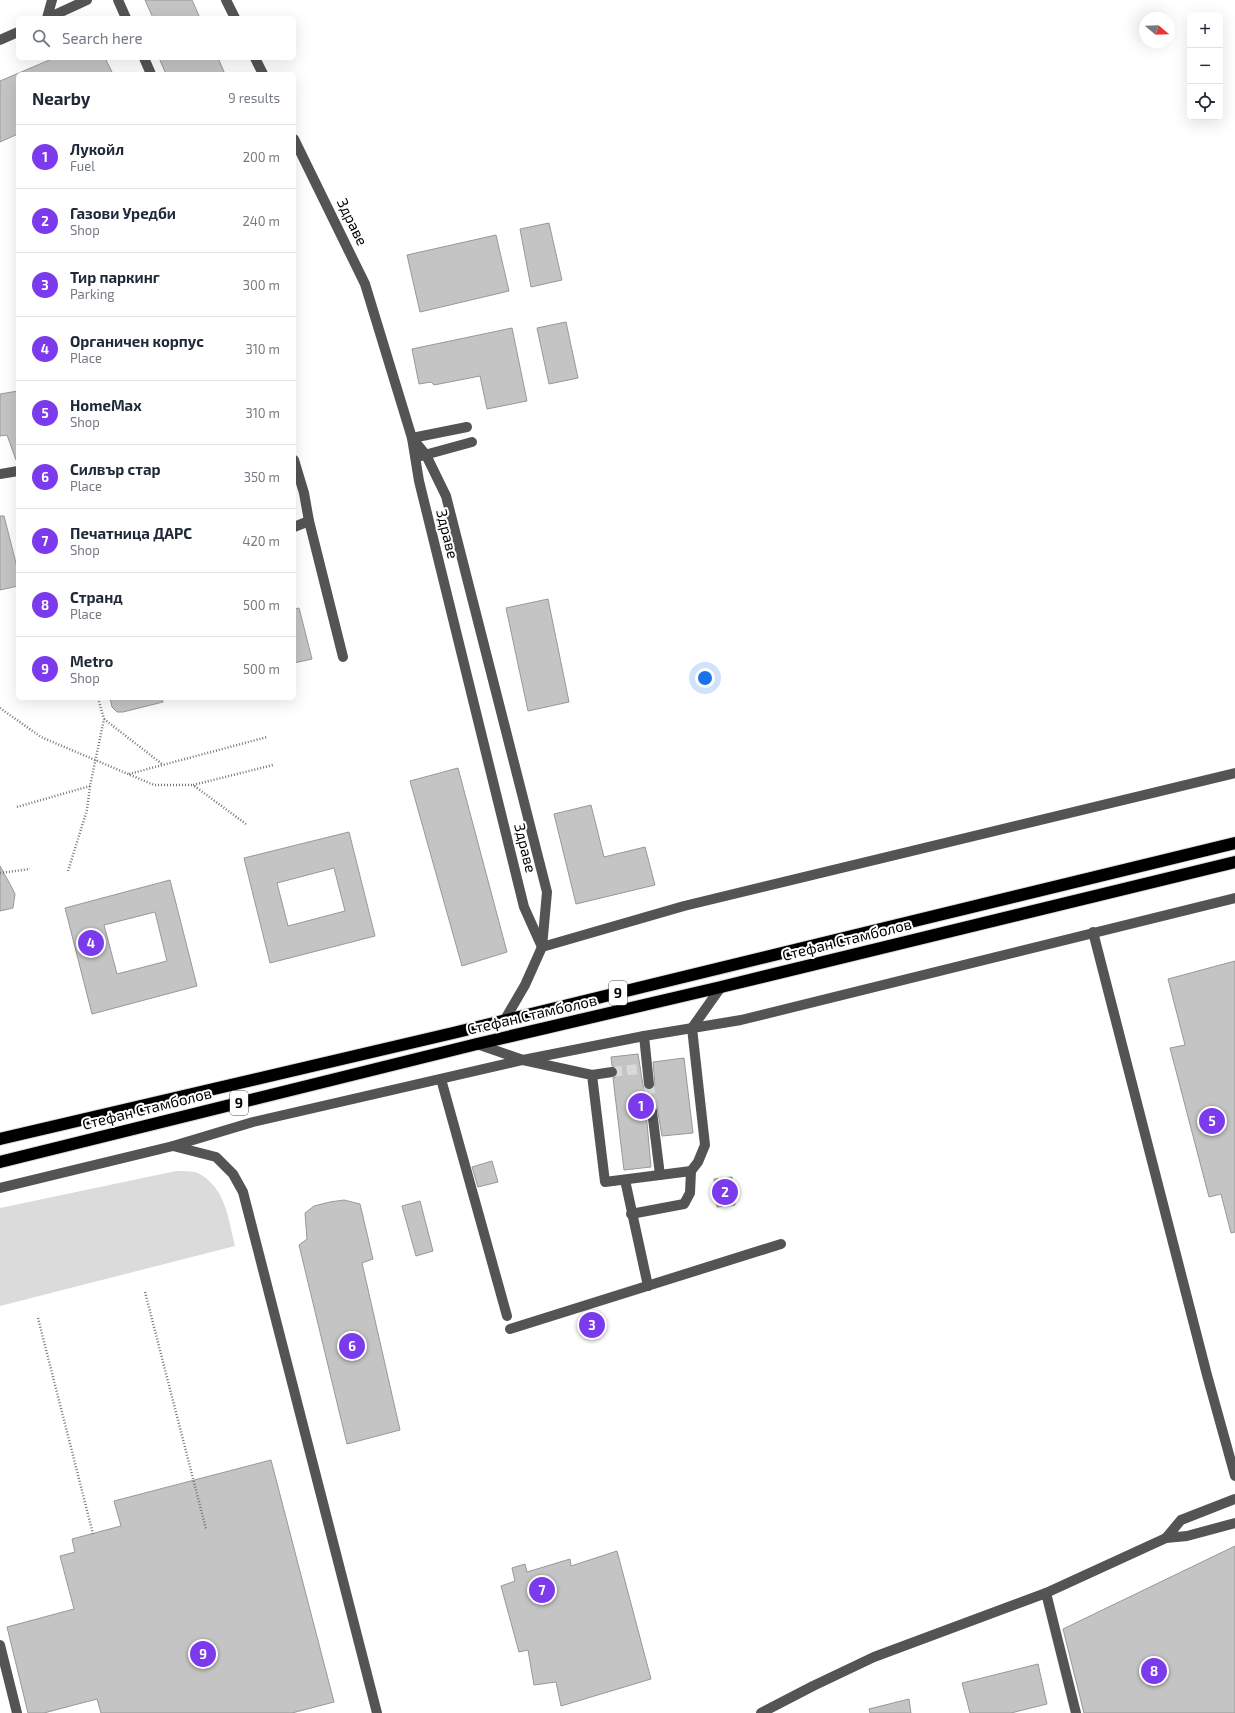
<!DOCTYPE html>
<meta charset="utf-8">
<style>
body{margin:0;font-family:"Exo 2",sans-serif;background:#f6f6f7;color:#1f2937}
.controls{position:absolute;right:12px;top:12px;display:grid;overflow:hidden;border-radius:6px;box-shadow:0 4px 16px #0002}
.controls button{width:36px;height:36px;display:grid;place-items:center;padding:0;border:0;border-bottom:1px solid #e0e1e3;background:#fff;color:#1f2937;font:20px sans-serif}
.compass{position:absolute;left:1139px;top:12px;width:36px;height:36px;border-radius:50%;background:#fff;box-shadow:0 4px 16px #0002;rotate:109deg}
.you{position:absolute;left:705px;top:678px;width:14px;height:14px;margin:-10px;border:3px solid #fff;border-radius:50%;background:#1a73e8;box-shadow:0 0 0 6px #1a73e833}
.badge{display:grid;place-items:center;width:26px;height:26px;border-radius:50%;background:#7c3aed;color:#fff;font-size:13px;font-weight:700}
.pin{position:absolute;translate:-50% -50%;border:2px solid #fff;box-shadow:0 1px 4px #0006}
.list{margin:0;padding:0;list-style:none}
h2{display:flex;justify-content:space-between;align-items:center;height:52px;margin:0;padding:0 16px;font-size:17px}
h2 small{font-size:13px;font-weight:400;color:#747a83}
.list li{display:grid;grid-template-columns:26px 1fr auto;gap:12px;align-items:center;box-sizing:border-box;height:64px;padding:0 16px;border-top:1px solid #e0e1e3}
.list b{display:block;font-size:15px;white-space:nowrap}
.list p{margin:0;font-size:13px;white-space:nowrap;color:#747a83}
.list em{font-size:13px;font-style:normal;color:#747a83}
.icon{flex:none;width:22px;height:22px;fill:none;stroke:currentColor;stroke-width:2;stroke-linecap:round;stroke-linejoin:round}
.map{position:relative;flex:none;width:1235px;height:1713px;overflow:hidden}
.search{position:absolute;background:#fff;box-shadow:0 4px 16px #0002;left:16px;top:16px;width:280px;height:44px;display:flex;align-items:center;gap:10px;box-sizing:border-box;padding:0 14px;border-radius:6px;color:#747a83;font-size:15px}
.panel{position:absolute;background:#fff;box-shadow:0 4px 16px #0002;left:16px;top:72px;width:280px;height:628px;border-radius:6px}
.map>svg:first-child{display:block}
.green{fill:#dbdbdb}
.building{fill:#c4c4c4;stroke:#989898;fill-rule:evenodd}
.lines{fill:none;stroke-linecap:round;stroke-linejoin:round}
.minor-tunnel{stroke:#d9d9d9;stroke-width:10;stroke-dasharray:10 5;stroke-linecap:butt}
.highway-casing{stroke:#dbdbdb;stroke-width:14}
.path{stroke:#767676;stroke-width:2.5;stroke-dasharray:1 2;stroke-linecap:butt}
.minor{stroke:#545454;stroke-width:10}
.highway{stroke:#000;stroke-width:12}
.labels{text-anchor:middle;stroke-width:4;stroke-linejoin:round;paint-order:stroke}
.shield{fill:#fff;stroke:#4c4c4c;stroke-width:1}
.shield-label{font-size:14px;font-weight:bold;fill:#000}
.street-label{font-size:15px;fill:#000;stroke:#fff}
</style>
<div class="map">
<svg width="1235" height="1713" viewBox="0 0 1235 1713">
<rect width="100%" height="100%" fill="#fff"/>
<path class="green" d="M176 1171C183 1171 192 1171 198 1173 226 1188 228 1218 235 1246L0 1306V1208Z"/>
<g class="building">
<path d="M145 0H192L200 18H153Z"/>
<path d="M54 58H105L113 74H18V134L0 142V81Z"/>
<path d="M159 58H218L225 74H166Z"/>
<path d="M549 223 562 280 531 287 520 229Z"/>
<path d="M496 235 509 291 420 312 407 255Z"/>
<path d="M566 322 578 378 549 384 537 328Z"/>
<path d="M512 328 527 401 487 409 480 376 434 385 431 382 419 384 412 349Z"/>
<path d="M18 391V459L16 460 7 435 0 436V394Z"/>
<path d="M0 516H4L18 571V586L0 590Z"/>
<path d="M548 599 569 702 528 711 506 608Z"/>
<path d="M299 608 312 659 294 663V609Z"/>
<path d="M110 698H162L163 702 123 712H117L112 707Z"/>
<path d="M458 768 507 952 462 966 410 781Z"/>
<path d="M591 805 604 857 645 847 655 885 576 904 554 814Z"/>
<path d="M349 832 375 936 270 963 244 858ZM334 868 345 911 288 926 277 883Z"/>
<path d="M0 866 11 886 15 894 13 908 0 911Z"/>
<path d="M170 880 197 986 92 1014 65 908ZM155 912 167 961 117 974 104 925Z"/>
<path d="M1235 961V1232L1231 1233 1221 1194 1209 1197 1170 1048 1185 1045 1168 979Z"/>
<path d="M638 1054 643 1085 644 1088 649 1090 653 1089 655 1084 653 1062 684 1058 693 1133 662 1136 657 1107 654 1105 648 1106 646 1112 651 1167 624 1170 613 1078 616 1077 618 1071 617 1068 612 1066 611 1057Z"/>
<path d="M492 1161 498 1182 478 1187 472 1167Z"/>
<path d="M732 1177 735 1205 717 1207 714 1179Z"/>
<path d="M344 1200 360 1204 373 1259 362 1263 400 1430 347 1444 299 1245 307 1239 305 1213 314 1206 330 1202Z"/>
<path d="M420 1201 433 1251 416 1256 402 1206Z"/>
<path d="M271 1460 334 1702 292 1713H101L97 1699 44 1713H28L7 1627 74 1609 60 1556 75 1552 72 1539 121 1526 114 1501Z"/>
<path d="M1235 1546V1713H1084L1063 1629Z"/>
<path d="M617 1551 651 1679 561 1706 556 1682 534 1685 528 1650 519 1652 501 1586 515 1581 512 1568 525 1564 527 1572 570 1559 571 1566Z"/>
<path d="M1038 1664 1047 1704 1011 1713H970L962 1683Z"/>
<path d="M909 1699 911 1713H870L869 1709Z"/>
</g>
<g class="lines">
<g class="minor-tunnel">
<path d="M612 1072 639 1069"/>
<path d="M649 1084 652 1111"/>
</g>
<defs>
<g id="highway">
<path d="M0 1139 453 1033 1235 843"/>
<path d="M0 1162 477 1044 721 987 1235 862"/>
</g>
</defs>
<use href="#highway" class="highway-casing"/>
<g class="path">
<path d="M0 708 41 737 154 785H193"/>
<path d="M104 719 162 764"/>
<path d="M129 774 267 737"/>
<path d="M17 807 90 786"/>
<path d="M246 824 193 785 273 765"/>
<path d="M68 871 87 810 90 786 104 719 98 698"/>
<path d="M0 873 30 869"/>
<path d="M145 1292 206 1529"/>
<path d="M38 1318 93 1534"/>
</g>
<g class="minor">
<path d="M118 0 126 18"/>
<path d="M226 0 235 18"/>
<path d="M47 18 52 0"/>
<path d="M48 18 87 0"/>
<path d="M0 40 18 32"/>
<path d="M144 58 151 74"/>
<path d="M255 58 263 74"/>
<path d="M294 139 365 284 412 438 419 481 524 907 542 947"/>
<path d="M412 438 426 455 446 496 547 892 542 947 525 985 504 1021"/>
<path d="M412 438 467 427"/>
<path d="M421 456 472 442"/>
<path d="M294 460 304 493 309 521 343 657"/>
<path d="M0 474 18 471"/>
<path d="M294 527 309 521"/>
<path d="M1093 932 1207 1375 1235 1476"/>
<path d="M542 947 684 906 1235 773"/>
<path d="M644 1036 649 1084"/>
<path d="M477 1044 523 1060 592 1075 605 1182 691 1171 698 1162 705 1145 692 1028 721 987"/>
<path d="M592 1075 612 1072"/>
<path d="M441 1079 507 1316"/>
<path d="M652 1111 660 1175"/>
<path d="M173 1146 216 1157 233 1174 243 1192 377 1713"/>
<path d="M625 1180 648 1286"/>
<path d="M0 1188 173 1146 253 1122 523 1060 644 1036 741 1020 1235 898"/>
<path d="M631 1214 684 1204 690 1193 691 1171"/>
<path d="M510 1329 781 1244"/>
<path d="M1235 1499 1181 1520 1166 1538 1187 1536 1235 1523"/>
<path d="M1046 1593 1076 1713"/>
<path d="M0 1645 17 1713"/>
<path d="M761 1713 813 1686 874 1657 1046 1593 1166 1538"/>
</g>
<use href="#highway" class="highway"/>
</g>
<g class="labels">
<g class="shield">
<rect x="609" y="981" width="18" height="24" rx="3"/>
<rect x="230" y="1091" width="18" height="24" rx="3"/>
</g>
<g class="shield-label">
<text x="618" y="998">9</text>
<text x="239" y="1108">9</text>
</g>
<g class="street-label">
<text transform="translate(352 222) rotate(64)" y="5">Здраве</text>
<text transform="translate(447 534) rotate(76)" y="5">Здраве</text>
<text transform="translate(525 848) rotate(76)" y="5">Здраве</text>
<text transform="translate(847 940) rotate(-14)" y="5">Стефан Стамболов</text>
<text transform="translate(532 1015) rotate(-13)" y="5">Стефан Стамболов</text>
<text transform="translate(147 1109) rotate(-14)" y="5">Стефан Стамболов</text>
</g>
</g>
</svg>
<div class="controls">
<button>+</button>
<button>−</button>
<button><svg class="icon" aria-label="locate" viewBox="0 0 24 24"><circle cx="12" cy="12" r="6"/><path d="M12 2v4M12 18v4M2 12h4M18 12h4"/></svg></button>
</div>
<svg class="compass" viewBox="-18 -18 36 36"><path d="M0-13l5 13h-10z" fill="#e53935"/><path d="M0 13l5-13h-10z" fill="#747a83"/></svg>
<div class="you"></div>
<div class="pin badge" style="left:641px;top:1106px">1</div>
<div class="pin badge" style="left:725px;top:1192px">2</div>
<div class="pin badge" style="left:592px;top:1325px">3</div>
<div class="pin badge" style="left:91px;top:943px">4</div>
<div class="pin badge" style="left:1212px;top:1121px">5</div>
<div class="pin badge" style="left:352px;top:1346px">6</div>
<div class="pin badge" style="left:542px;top:1590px">7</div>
<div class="pin badge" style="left:1154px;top:1671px">8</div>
<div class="pin badge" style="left:203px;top:1654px">9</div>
<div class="search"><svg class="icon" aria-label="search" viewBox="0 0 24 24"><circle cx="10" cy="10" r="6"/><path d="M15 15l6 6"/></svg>Search here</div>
<section class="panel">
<h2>Nearby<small>9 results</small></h2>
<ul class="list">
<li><span class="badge">1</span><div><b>Лукойл</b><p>Fuel</p></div><em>200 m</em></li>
<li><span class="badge">2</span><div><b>Газови Уредби</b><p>Shop</p></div><em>240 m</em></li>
<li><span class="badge">3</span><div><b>Тир паркинг</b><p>Parking</p></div><em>300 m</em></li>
<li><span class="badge">4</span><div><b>Органичен корпус</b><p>Place</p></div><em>310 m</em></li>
<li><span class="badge">5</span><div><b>HomeMax</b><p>Shop</p></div><em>310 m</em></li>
<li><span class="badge">6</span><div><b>Силвър стар</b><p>Place</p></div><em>350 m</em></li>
<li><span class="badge">7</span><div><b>Печатница ДАРС</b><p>Shop</p></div><em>420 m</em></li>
<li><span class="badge">8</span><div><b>Странд</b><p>Place</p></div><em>500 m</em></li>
<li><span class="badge">9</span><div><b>Metro</b><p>Shop</p></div><em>500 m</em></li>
</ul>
</section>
</div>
